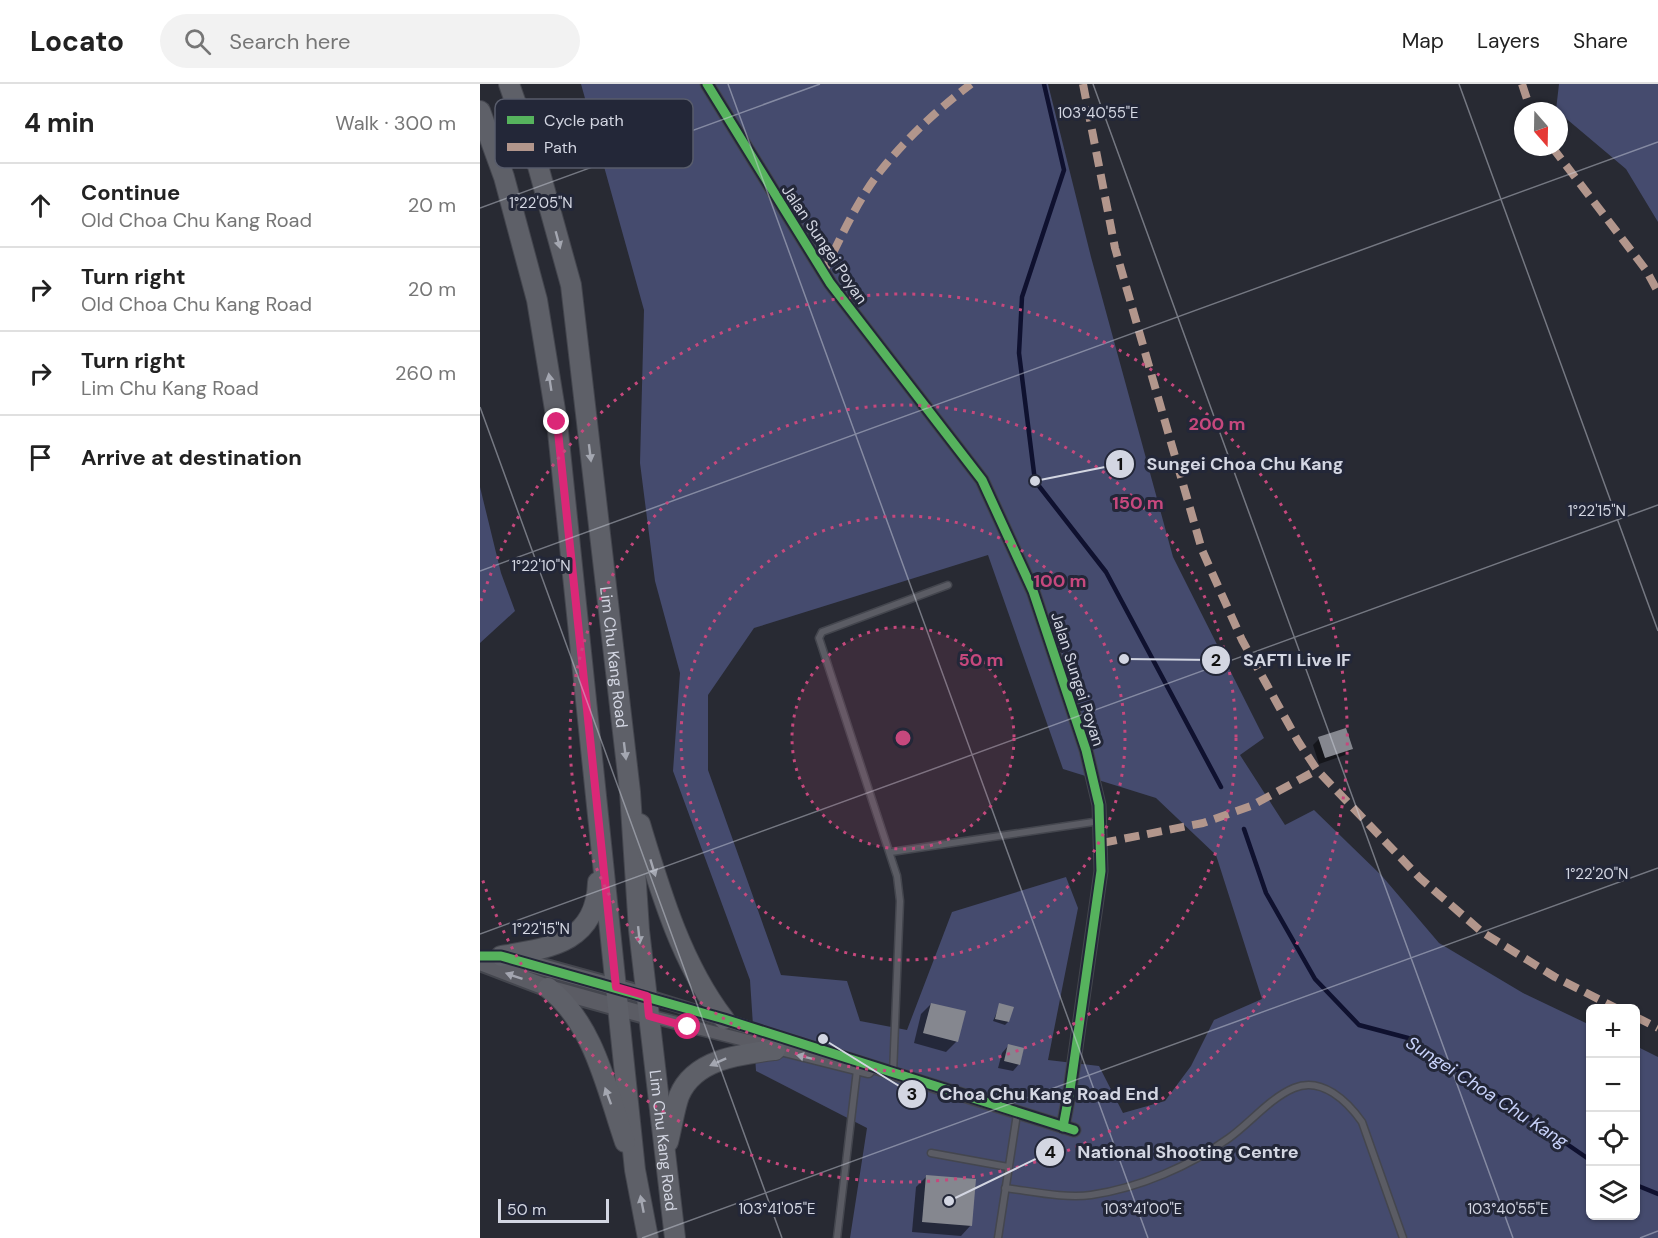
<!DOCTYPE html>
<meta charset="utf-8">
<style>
body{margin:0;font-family:"DM Sans",sans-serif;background:#f2f2f2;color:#222}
.controls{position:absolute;right:18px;bottom:18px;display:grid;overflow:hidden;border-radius:9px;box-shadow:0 2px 4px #0004}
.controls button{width:54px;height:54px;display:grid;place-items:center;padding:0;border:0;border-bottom:2px solid #e0e0e0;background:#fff;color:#222;font:30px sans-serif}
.compass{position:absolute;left:1034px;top:18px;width:54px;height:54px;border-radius:50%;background:#fff;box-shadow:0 2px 4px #0004;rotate:160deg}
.scale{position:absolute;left:18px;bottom:15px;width:111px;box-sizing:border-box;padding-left:6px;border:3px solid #d3d6e2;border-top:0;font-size:16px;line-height:21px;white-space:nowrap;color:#d3d6e2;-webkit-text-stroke:4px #232738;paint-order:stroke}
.stop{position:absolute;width:18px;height:18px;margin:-14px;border:4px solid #db2777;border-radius:50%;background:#fff}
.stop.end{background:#db2777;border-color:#fff;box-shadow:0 2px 6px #0008}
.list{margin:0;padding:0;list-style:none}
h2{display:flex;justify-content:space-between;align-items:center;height:78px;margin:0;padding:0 24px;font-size:26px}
h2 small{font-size:20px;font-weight:400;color:#767676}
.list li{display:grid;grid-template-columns:39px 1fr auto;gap:18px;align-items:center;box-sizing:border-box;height:84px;padding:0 24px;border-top:2px solid #e0e0e0}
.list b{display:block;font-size:22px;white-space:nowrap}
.list p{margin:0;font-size:20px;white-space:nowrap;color:#767676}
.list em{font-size:20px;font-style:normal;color:#767676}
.icon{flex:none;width:33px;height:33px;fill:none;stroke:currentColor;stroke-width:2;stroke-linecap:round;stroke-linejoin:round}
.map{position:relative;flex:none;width:1178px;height:1154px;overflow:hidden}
header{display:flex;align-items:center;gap:36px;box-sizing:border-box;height:84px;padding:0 30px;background:#fff;border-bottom:2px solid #e0e0e0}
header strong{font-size:28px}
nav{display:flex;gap:33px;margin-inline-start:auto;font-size:21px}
.search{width:420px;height:54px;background:#f2f2f2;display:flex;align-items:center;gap:15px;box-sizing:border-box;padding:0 21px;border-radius:33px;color:#767676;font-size:22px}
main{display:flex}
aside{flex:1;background:#fff}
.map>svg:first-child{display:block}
.forest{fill:#454b6e;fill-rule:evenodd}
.shadow{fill:#0007}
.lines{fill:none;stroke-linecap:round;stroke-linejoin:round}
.stream{stroke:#0f112f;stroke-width:4.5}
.building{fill:#85878f}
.service-casing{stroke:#44464e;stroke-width:9}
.minor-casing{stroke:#44464e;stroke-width:15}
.tertiary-casing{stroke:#44464e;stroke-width:20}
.primary-casing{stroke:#44464e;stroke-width:22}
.service{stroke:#5b5c64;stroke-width:6}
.minor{stroke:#5b5c64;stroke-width:12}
.tertiary{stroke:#5b5c64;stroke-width:16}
.primary{stroke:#5e6068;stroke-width:20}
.quiet{stroke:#b2968c;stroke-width:8;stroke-dasharray:15 8;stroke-linecap:butt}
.cycleway-casing{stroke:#232738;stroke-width:13}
.cycleway{stroke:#56b35d;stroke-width:9}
.oneway{fill:#a4a7b1}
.oneway2{fill:#a3a5b0}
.route{stroke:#db2777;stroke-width:8}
.ticks{fill:none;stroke:#d3d6e2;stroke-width:1.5;stroke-opacity:0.45}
.ring{fill:none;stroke:#c6487d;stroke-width:3;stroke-dasharray:3 6}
.labels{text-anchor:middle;stroke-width:6;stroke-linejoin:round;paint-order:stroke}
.street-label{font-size:16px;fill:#d3d6e2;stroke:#232738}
.water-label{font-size:18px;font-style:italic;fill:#c9d3fb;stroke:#232738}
.key{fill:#232738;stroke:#585c6b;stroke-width:1.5}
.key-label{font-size:16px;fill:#d3d6e2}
.ticks-label{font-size:15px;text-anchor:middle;fill:#d3d6e2;stroke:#232738;stroke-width:6;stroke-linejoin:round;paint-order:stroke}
.centre{fill:#c6487d;stroke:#232738;stroke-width:3}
.ring-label{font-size:18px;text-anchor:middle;font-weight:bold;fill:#c6487d;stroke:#232738;stroke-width:6;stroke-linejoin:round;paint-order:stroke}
.leader{fill:none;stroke:#d3d6e2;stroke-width:2}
.callout-dot{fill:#d3d6e2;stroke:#232738;stroke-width:2}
.mark-label{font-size:18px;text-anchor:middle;font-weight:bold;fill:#111}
.callout-label{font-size:18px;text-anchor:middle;font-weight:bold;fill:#d3d6e2;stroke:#232738;stroke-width:6;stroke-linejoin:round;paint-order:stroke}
</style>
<header>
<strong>Locato</strong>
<div class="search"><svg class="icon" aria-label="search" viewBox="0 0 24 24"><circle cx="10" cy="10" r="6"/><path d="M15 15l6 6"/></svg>Search here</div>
<nav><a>Map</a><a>Layers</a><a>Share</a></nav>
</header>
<main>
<aside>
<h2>4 min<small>Walk · 300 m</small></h2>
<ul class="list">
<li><svg class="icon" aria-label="ahead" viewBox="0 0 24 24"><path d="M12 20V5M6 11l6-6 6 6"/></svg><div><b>Continue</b><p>Old Choa Chu Kang Road</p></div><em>20 m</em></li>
<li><svg class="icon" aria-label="right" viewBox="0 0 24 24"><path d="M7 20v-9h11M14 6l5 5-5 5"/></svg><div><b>Turn right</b><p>Old Choa Chu Kang Road</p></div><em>20 m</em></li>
<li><svg class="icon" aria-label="right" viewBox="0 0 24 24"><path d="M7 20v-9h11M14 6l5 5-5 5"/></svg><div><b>Turn right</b><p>Lim Chu Kang Road</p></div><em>260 m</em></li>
<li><svg class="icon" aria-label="arrive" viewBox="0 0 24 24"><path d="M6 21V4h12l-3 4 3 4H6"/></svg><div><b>Arrive at destination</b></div></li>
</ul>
</aside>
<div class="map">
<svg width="1178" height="1154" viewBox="0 0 1178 1154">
<rect width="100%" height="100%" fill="#282a33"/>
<g class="forest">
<path d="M101 0H568L611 173 693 473 784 654 760 671 805 741 834 726 902 792 959 859 1043 909 1110 941V1132H1156V962L1178 973V1154H370L387 1044 276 987 270 896 193 687 200 589 175 497 160 379 164 226ZM508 471 583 685 676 714 736 771 782 915 734 936 711 982 685 1017 643 1029 619 982 568 976 598 824 586 793 472 828 427 946 380 937 367 897 301 891 228 686V611L274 544Z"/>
<path d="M1079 0H1178V138L1146 85 1076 26Z"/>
<path d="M0 403 21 489 35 527 0 559Z"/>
</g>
<g class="shadow">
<path d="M839 655 872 665 865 671 839 680 833 661Z"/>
<path d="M451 920 484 928 476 958 466 968 434 959 441 930Z"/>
<path d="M520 921 528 938 525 941 513 937Z"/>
<path d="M528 962 539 980 533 987 518 984 522 969Z"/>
<path d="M446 1093 491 1141 481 1152 432 1148 436 1103Z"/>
</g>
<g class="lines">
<g class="stream">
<path d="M564 0 584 86 542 213 539 269 555 397 626 488 741 703"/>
<path d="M764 745 786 809 835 895 879 941 928 954 1016 1011 1110 1076"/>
<path d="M1156 1101 1178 1110"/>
</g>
</g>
<g class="building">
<path d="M866 644 873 665 845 674 838 653Z"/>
<path d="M451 919 486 927 478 958 443 949Z"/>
<path d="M519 919 534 923 529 938 515 935Z"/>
<path d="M528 960 544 964 540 981 524 977Z"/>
<path d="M446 1091 496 1095 492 1142 442 1138Z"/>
</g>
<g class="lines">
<defs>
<g id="service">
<path d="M411 768 620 737"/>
<path d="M413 990 420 817 417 792 339 554 342 548 468 501"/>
<path d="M451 1069 528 1083"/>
<path d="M525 1104C550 1107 586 1115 611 1111 659 1104 710 1082 749 1054 770 1039 790 1014 814 1004 842 992 868 1018 882 1038L923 1154"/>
<path d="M357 1154 377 986"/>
<path d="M518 1154 537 1030"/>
</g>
<g id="minor">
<path d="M227 0 350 199 502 396 553 507 606 666 619 721 621 787 590 1006 583 1043"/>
<path d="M167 912 594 1046"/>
<path d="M169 932 388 987"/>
</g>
<g id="tertiary">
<path d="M22 872 167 912"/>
<path d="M0 878 68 904 169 932"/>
</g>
<g id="primary">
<path id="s1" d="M29 0 58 82 91 201 150 708 159 846 195 1154"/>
<path d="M0 27 24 93 57 216 77 338 155 1086 168 1154"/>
<path d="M160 740C180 806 201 879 244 935"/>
<path d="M21 872C70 864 116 859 118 798"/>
<path d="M68 904C114 939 127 1006 145 1058"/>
<path d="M188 1058C192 1043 194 1026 199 1012 214 975 261 970 295 966"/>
</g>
</defs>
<use href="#service" class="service-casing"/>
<use href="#minor" class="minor-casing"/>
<use href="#tertiary" class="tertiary-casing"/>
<use href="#primary" class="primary-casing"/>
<use href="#service" class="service"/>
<use href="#minor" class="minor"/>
<use href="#tertiary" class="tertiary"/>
<use href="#primary" class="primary"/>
<g class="quiet">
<path d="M603 0 635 164 722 466 762 556 818 657 837 686 940 794 1002 848 1075 893 1136 924"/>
<path d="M1042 0 1051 27"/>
<path d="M1072 63 1166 186 1178 208"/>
<path d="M343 189C361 154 377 116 402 85 428 53 458 25 491 0"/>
<path d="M622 759 723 739 771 722 837 686"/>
<path d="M1156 933 1178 944"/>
</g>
<defs>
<g id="cycleway">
<path d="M227 0 350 199 502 396 553 507 606 666 619 721 621 787 590 1006 583 1043"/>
<path d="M0 872H21L244 935 594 1046"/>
</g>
</defs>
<use href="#cycleway" class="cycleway-casing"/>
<use href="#cycleway" class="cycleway"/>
</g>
<defs><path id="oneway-solid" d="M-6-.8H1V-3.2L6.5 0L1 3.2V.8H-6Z" transform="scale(1.5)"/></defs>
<g class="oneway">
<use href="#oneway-solid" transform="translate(78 156) rotate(75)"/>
<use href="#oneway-solid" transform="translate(70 298) rotate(-99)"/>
<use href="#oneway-solid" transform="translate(110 369) rotate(83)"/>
<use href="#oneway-solid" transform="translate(145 667) rotate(83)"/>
<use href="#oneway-solid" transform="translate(173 784) rotate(73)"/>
<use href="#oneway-solid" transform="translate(159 851) rotate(84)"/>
<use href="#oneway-solid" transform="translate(238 978) rotate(156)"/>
<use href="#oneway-solid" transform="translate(128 1012) rotate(-110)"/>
<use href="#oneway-solid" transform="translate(162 1120) rotate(-101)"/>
</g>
<g class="oneway2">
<use href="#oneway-solid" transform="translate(34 892) rotate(-161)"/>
<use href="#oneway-solid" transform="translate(325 973) rotate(-166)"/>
</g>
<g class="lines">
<path class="route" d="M77 338 136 903 167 912 169 932 208 943"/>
</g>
<path class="ticks" d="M248 0 668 1154M613 0 1033 1154M979 0 1178 547M0 124 340 0M0 323 302 1154M0 487 1178 58M0 850 1178 421M162 1154 1178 784M1160 1154 1178 1147"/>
<circle cx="423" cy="654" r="111" fill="#c6487d" fill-opacity=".12"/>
<g class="ring">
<circle cx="423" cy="654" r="111"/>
<circle cx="423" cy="654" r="222"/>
<circle cx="423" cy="654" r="333"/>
<path d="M1 517A444 444 0 1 1 1 791"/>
</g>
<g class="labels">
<g class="street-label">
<text transform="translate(345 160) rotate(56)" y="6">Jalan Sungei Poyan</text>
<text dy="6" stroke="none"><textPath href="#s1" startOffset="585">Lim Chu Kang Road</textPath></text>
<text transform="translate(598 595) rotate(72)" y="6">Jalan Sungei Poyan</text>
<text dy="6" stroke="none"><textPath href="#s1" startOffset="1071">Lim Chu Kang Road</textPath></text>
</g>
<g class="water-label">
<text transform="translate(1007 1008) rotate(33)" y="6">Sungei Choa Chu Kang</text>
</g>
</g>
<rect x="15" y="15" width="198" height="69" rx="9" class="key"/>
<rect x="27" y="32" width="27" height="8" fill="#56b35d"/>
<rect x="27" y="59" width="27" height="8" fill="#b2968c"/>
<g class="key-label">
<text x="64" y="42">Cycle path</text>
<text x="64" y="69">Path</text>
</g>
<g class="ticks-label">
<text x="618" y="34">103°40'55"E</text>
<text x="61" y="124">1°22'05"N</text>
<text x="1117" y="432">1°22'15"N</text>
<text x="61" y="487">1°22'10"N</text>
<text x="1117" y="795">1°22'20"N</text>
<text x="61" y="850">1°22'15"N</text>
<text x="297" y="1130">103°41'05"E</text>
<text x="663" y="1130">103°41'00"E</text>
<text x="1028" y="1130">103°40'55"E</text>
</g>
<circle cx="423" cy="654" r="9" class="centre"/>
<g class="ring-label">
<text x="737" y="346">200 m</text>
<text x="658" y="425">150 m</text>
<text x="580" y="503">100 m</text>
<text x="501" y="582">50 m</text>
</g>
<path class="leader" d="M555 397L640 380M644 575L736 576M343 955L432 1010M469 1117L570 1068"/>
<g class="callout-dot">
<circle cx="555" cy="397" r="6"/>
<circle cx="644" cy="575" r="6"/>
<circle cx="343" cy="955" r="6"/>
<circle cx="469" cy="1117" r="6"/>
<circle cx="640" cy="380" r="15"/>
<circle cx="736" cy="576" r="15"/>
<circle cx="432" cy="1010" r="15"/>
<circle cx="570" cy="1068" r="15"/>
</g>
<g class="mark-label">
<text x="640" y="386">1</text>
<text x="736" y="582">2</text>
<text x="432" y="1016">3</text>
<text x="570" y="1074">4</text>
</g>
<g class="callout-label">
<text x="765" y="386">Sungei Choa Chu Kang</text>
<text x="817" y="582">SAFTI Live IF</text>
<text x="569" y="1016">Choa Chu Kang Road End</text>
<text x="708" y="1074">National Shooting Centre</text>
</g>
</svg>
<div class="controls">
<button>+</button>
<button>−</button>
<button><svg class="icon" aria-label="locate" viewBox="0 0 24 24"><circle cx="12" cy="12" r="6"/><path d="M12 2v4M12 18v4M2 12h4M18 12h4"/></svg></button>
<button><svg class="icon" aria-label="layers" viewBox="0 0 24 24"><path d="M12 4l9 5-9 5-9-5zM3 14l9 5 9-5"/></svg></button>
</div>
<svg class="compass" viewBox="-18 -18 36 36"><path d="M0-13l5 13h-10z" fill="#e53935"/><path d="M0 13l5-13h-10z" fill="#767676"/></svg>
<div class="scale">50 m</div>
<div class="stop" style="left:208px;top:943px"></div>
<div class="stop end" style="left:77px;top:338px"></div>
</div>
</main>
